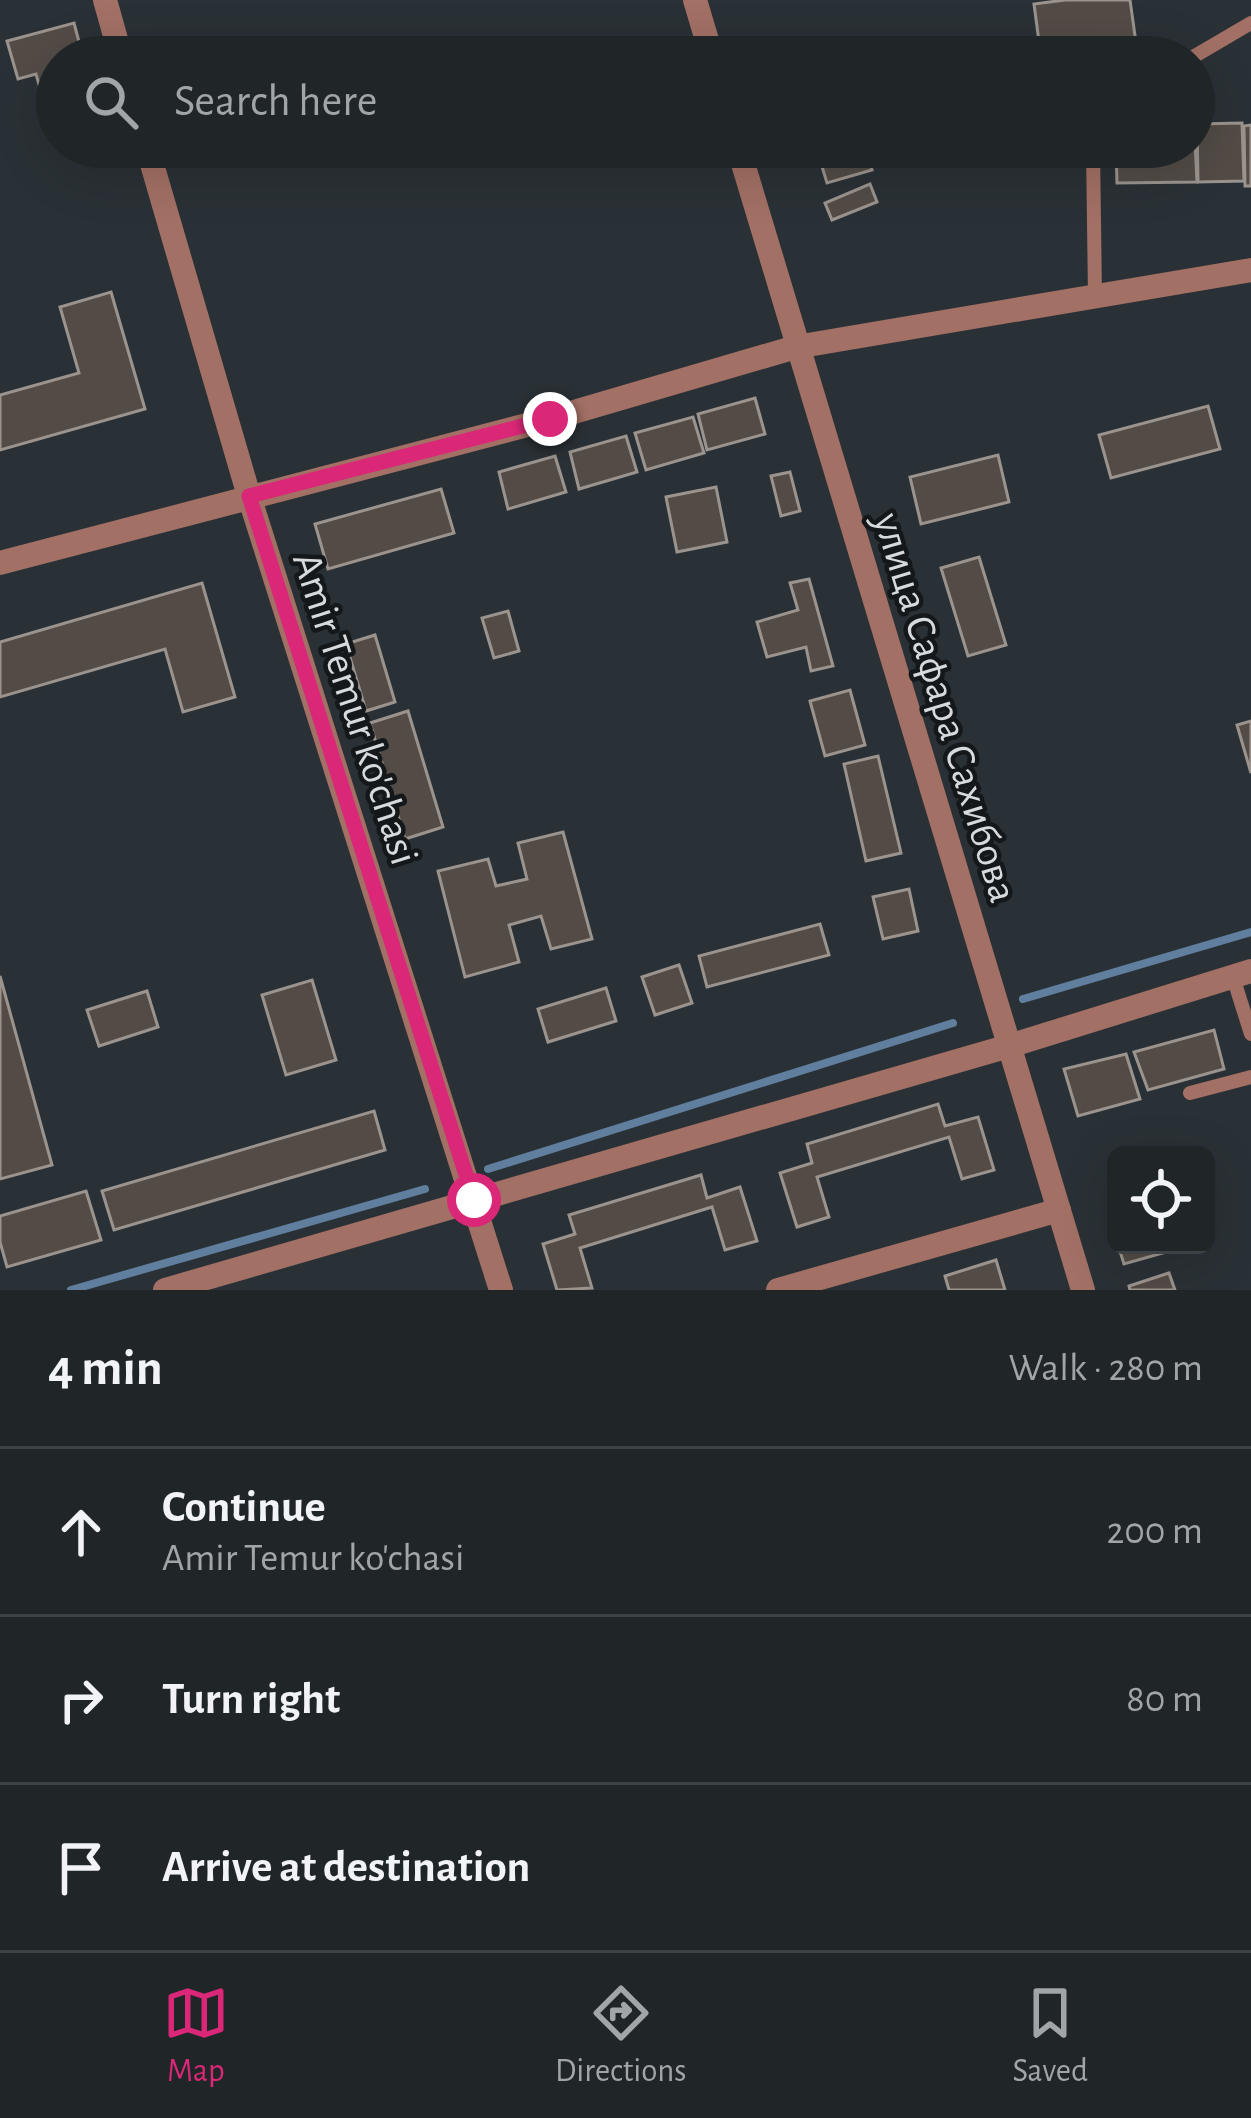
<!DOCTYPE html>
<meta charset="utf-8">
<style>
body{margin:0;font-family:"Alegreya Sans",sans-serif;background:#282d30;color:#f1f3f6}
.controls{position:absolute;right:36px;bottom:36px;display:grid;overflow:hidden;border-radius:18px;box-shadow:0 12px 48px #0002}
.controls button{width:108px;height:108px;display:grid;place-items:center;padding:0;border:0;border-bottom:3px solid #3d4245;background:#202528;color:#f1f3f6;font:60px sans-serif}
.stop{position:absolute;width:36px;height:36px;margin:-27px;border:9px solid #db2777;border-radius:50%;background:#fff}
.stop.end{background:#db2777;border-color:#fff;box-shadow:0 3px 12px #0008}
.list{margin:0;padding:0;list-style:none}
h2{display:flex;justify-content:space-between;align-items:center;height:156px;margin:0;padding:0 48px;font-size:51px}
h2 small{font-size:39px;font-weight:400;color:#a2a5a8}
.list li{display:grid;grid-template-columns:78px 1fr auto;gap:36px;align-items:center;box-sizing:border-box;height:168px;padding:0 48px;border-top:3px solid #3d4245}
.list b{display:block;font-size:45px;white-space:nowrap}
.list p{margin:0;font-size:39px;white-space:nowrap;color:#a2a5a8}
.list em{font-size:39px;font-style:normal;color:#a2a5a8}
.icon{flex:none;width:66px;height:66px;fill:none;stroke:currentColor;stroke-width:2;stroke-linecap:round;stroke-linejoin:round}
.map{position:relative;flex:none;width:1251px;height:1290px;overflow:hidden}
.search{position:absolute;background:#202528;box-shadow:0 12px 48px #0002;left:36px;right:36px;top:36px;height:132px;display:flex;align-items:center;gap:30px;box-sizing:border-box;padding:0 42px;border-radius:66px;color:#a2a5a8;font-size:45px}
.sheet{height:660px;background:#202528}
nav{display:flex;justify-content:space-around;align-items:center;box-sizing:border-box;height:168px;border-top:3px solid #3d4245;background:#202528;font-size:33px;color:#a2a5a8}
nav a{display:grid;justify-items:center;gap:6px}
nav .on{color:#db2777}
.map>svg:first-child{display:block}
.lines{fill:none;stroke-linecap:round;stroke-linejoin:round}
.stream{stroke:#607f9f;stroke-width:8}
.building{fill:#524b46;stroke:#9b938d;stroke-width:3}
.service{stroke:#a27064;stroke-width:14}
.minor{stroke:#a27064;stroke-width:24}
.tertiary{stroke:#a27064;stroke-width:24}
.route{stroke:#db2777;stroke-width:15}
.labels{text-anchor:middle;stroke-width:9;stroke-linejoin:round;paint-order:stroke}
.street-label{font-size:42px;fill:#d6dadd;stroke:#15181a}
</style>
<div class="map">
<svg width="1251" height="1290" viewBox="0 0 1251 1290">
<rect width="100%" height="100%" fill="#2a3136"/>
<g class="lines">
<g class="stream">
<path d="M1023 999 1251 932"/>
<path d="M488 1169 953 1023"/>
<path d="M71 1290 425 1189"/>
</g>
</g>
<g class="building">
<path d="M1065 0H1130L1138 57H1041L1034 4Z"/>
<path d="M74 23 83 57H57V133L53 134 36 74 18 79 7 41Z"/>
<path d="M1194 122 1197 182 1117 183 1116 147H1194Z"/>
<path d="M1242 123 1244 181 1198 182 1197 124Z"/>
<path d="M1251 125V186H1245L1244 126Z"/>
<path d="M816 147H865L872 170 827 183Z"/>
<path d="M870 184 877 202 832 220 825 203Z"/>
<path d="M111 292 145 409 0 450V395L79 373 60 307Z"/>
<path d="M755 398 765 434 707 450 698 414Z"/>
<path d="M1208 406 1220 449 1111 478 1099 435Z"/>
<path d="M693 417 704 453 646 470 635 433Z"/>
<path d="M626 436 637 472 579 489 570 452Z"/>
<path d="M998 455 1009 502 921 524 910 477Z"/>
<path d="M555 456 566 492 508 509 499 472Z"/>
<path d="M790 472 800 511 781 516 771 476Z"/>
<path d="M716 487 727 542 677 552 666 497Z"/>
<path d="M441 489 454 533 328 569 315 524Z"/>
<path d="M979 557 1006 645 968 656 941 568Z"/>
<path d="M809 579 833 666 811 671 806 647 767 657 757 622 798 610 790 583Z"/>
<path d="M202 583 235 697 183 712 165 649 0 697V642Z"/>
<path d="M508 611 519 651 494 658 482 618Z"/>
<path d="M375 635 395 702 366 711 346 644Z"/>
<path d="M850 690 865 745 825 756 810 701Z"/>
<path d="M408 711 443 827 405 839 370 723Z"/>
<path d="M1251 721V773L1237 725Z"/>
<path d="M878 756 901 853 866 861 844 764Z"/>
<path d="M563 832 592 939 551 949 541 916 509 925 519 962 465 977 438 871 488 859 496 886 527 879 518 843Z"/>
<path d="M909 889 918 931 883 939 873 897Z"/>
<path d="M820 924 829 955 707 987 699 956Z"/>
<path d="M679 965 692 1003 655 1015 642 977Z"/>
<path d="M0 976 52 1165 0 1179Z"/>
<path d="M312 980 336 1060 286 1075 262 995Z"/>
<path d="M606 988 616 1021 548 1042 538 1009Z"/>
<path d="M147 991 158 1027 99 1046 87 1010Z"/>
<path d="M1214 1030 1224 1069 1148 1090 1134 1052Z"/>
<path d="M1126 1054 1140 1099 1078 1116 1064 1069Z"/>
<path d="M938 1104 945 1126 978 1117 994 1170 962 1179 949 1137 817 1177 829 1217 797 1227 780 1173 812 1163 807 1144Z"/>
<path d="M374 1111 385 1150 114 1230 102 1191Z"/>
<path d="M701 1175 707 1198 740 1187 757 1241 725 1250 712 1207 580 1248 592 1288 557 1290 543 1244 575 1234 569 1215Z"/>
<path d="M86 1191 101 1240 7 1267 0 1242V1216Z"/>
<path d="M1118 1245H1191L1124 1264Z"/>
<path d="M996 1260 1005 1290H949L945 1276Z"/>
<path d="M1169 1273 1175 1290H1130L1129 1286Z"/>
</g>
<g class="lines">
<g class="service">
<path d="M1193 57 1251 23"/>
<path d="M1093 147 1095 297"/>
<path d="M1233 977 1251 1034"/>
<path d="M1190 1093 1251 1077"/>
</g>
<g class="minor">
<path d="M105 0 121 57"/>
<path d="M695 0 712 57"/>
<path d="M147 147 249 496 501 1290"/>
<path d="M738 147 1083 1290"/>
<path d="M165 1290 1009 1046 1251 971"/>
<path d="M778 1290 1059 1210"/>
</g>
<path class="tertiary" d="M0 563 550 419 796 347 1251 270"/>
</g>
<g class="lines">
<path class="route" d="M474 1200 249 496 550 419"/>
</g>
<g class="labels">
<g class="street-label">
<text transform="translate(947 707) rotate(73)" y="15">улица Сафара Сахибова</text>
<text transform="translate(357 708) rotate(72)" y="15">Amir Temur ko'chasi</text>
</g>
</g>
</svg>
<div class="controls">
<button><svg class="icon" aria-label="locate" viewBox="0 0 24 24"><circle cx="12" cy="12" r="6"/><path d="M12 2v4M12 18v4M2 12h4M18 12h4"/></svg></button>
</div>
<div class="stop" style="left:474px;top:1200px"></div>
<div class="stop end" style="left:550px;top:419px"></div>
<div class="search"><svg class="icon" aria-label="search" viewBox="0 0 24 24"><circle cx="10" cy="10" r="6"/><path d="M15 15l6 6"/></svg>Search here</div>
</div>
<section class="sheet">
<h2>4 min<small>Walk · 280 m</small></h2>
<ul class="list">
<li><svg class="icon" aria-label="ahead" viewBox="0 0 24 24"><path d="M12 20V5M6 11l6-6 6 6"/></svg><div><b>Continue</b><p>Amir Temur ko'chasi</p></div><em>200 m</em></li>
<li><svg class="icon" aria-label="right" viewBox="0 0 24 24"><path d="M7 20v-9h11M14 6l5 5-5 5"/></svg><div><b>Turn right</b></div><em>80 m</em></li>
<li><svg class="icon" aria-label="arrive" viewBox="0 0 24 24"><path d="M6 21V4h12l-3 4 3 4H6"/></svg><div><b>Arrive at destination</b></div></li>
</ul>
</section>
<nav>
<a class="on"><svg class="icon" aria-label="map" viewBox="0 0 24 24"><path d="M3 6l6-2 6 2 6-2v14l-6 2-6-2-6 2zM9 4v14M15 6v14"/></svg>Map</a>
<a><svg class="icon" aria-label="directions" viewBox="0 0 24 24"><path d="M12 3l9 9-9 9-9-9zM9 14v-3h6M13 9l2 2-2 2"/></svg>Directions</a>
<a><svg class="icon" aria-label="saved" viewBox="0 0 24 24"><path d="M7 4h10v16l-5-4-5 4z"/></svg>Saved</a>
</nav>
